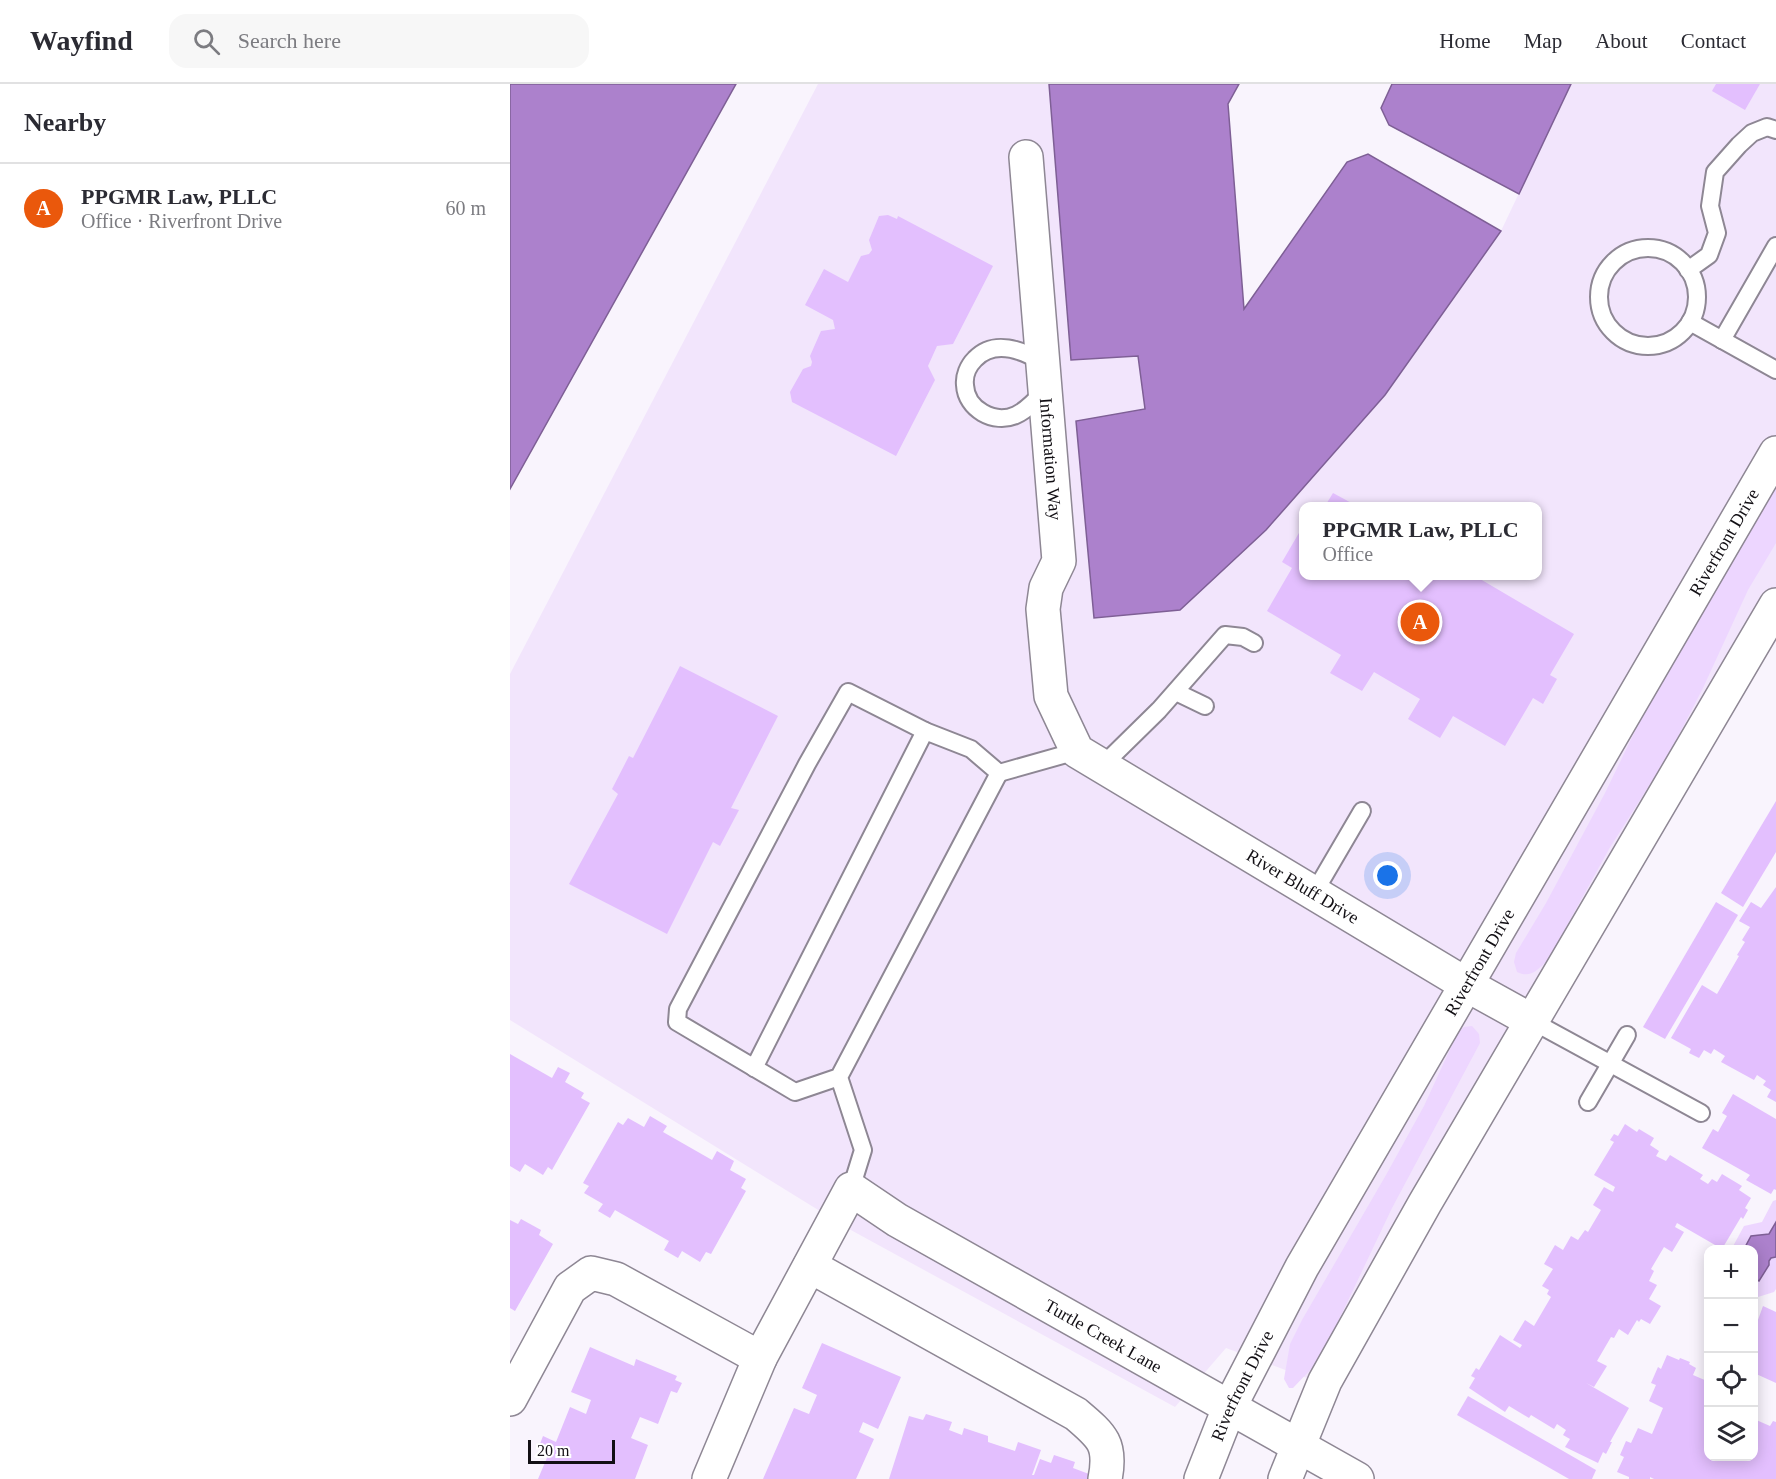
<!DOCTYPE html>
<meta charset="utf-8">
<style>
body{margin:0;font-family:Georgia,serif;background:#f7f7f7;color:#2b2b33}
.controls{position:absolute;right:18px;bottom:18px;display:grid;overflow:hidden;border-radius:12px;box-shadow:0 3px 15px #0003}
.controls button{width:54px;height:54px;display:grid;place-items:center;padding:0;border:0;border-bottom:2px solid #e1e1e2;background:#fff;color:#2b2b33;font:30px sans-serif}
.scale{position:absolute;left:18px;bottom:15px;width:87px;box-sizing:border-box;padding-left:6px;border:3px solid #120f14;border-top:0;font-size:16px;line-height:21px;white-space:nowrap;color:#120f14;-webkit-text-stroke:4px #fff;paint-order:stroke}
.you{position:absolute;left:878px;top:792px;width:21px;height:21px;margin:-15px;border:4px solid #fff;border-radius:50%;background:#1a73e8;box-shadow:0 0 0 9px #1a73e833}
.badge{display:grid;place-items:center;width:39px;height:39px;border-radius:50%;background:#ea580c;color:#fff;font-size:20px;font-weight:700}
.pin{position:absolute;translate:-50% -50%;border:3px solid #fff;box-shadow:0 2px 6px #0006}
.popup{position:absolute;left:789px;top:418px;width:243px;height:78px;box-sizing:border-box;display:grid;place-content:center;border-radius:12px;background:#fff;filter:drop-shadow(0 2px 4px #0005);font-size:20px;white-space:nowrap;color:#7c7c81}
.popup b{font-size:22px;color:#2b2b33}
.popup::after{content:'';position:absolute;left:50%;top:100%;margin-left:-12px;border:12px solid transparent;border-top-color:#fff}
.list{margin:0;padding:0;list-style:none}
h2{display:flex;justify-content:space-between;align-items:center;height:78px;margin:0;padding:0 24px;font-size:26px}
h2 small{font-size:20px;font-weight:400;color:#7c7c81}
.list li{display:grid;grid-template-columns:39px 1fr auto;gap:18px;align-items:center;box-sizing:border-box;height:90px;padding:0 24px;border-top:2px solid #e1e1e2}
.list b{display:block;font-size:22px;white-space:nowrap}
.list p{margin:0;font-size:20px;white-space:nowrap;color:#7c7c81}
.list em{font-size:20px;font-style:normal;color:#7c7c81}
.icon{flex:none;width:33px;height:33px;fill:none;stroke:currentColor;stroke-width:2;stroke-linecap:round;stroke-linejoin:round}
.map{position:relative;flex:none;width:1266px;height:1395px;overflow:hidden}
header{display:flex;align-items:center;gap:36px;box-sizing:border-box;height:84px;padding:0 30px;background:#fff;border-bottom:2px solid #e1e1e2}
header strong{font-size:28px}
nav{display:flex;gap:33px;margin-inline-start:auto;font-size:21px}
.search{width:420px;height:54px;background:#f7f7f7;display:flex;align-items:center;gap:15px;box-sizing:border-box;padding:0 21px;border-radius:18px;color:#7c7c81;font-size:22px}
main{display:flex}
aside{flex:1;background:#fff}
.map>svg:first-child{display:block}
.built{fill:#f2e5fc;fill-rule:evenodd}
.green{fill:#edd6ff}
.water{fill:#ac81cc;stroke:#7e5f95;stroke-width:1.5}
.building{fill:#e3bffe}
.lines{fill:none;stroke-linecap:round;stroke-linejoin:round}
.lane-casing{stroke:#8e8794;stroke-width:20}
.street-casing{stroke:#8e8794;stroke-width:36}
.secondary-casing{stroke:#8e8794;stroke-width:36}
.lane{stroke:#fff;stroke-width:16}
.street{stroke:#fff;stroke-width:33}
.secondary{stroke:#fff;stroke-width:33}
.labels{text-anchor:middle;stroke-width:5;stroke-linejoin:round;paint-order:stroke}
.street-label{font-size:18px;fill:#120f14;stroke:#fff}
</style>
<header>
<strong>Wayfind</strong>
<div class="search"><svg class="icon" aria-label="search" viewBox="0 0 24 24"><circle cx="10" cy="10" r="6"/><path d="M15 15l6 6"/></svg>Search here</div>
<nav><a>Home</a><a>Map</a><a>About</a><a>Contact</a></nav>
</header>
<main>
<aside>
<h2>Nearby<small></small></h2>
<ul class="list">
<li><span class="badge">A</span><div><b>PPGMR Law, PLLC</b><p>Office · Riverfront Drive</p></div><em>60 m</em></li>
</ul>
</aside>
<div class="map">
<svg width="1266" height="1395" viewBox="0 0 1266 1395">
<rect width="100%" height="100%" fill="#f9f4fd"/>
<path class="built" d="M308 0H539L561 275 628 272 635 326 875 311 991 147 1061 0H1266V553L1007 990 829 1306 716 1264 665 1323 339 1145 0 936V590ZM793 422H1027V492H793Z"/>
<g class="green">
<path d="M1266 395V459L1238 506 1193 604 1158 672 1099 765 1038 876C1028 885 1021 895 1007 888L1004 878 1006 869 1036 819 1095 709 1161 573Z"/>
<path d="M962 942 969 950 970 959 882 1124 815 1265 802 1284 783 1304H779L774 1295 780 1260 792 1236 876 1091 914 1022 948 948 954 943Z"/>
<path d="M1266 1116V1205L1264 1208 1248 1213 1244 1210V1166H1221L1234 1142 1252 1138 1263 1117Z"/>
</g>
<g class="water">
<path d="M0 0H226L0 405Z"/>
<path d="M539 0H729L718 20 734 225 837 78 858 70 991 147 875 311 756 446 670 526 584 534 566 337 635 325 628 272 561 276Z"/>
<path d="M882 0H1061L1009 110 879 41 871 24Z"/>
<path d="M1266 1138V1173L1261 1174 1259 1177V1181L1249 1197 1244 1194V1166L1234 1165 1241 1152 1259 1150Z"/>
</g>
<g class="building">
<path d="M1206 0H1250L1235 26 1202 7Z"/>
<path d="M378 131 387 135 388 132 483 182 443 260 427 262 418 282 425 296 386 372 282 318 280 308 293 285 301 282 302 278 300 272 311 247 325 245 323 236 295 221 314 185 338 198 351 172 359 170 362 166 359 156 369 132Z"/>
<path d="M823 409 847 422H815Z"/>
<path d="M793 442V492H965L1064 550 1040 591 1047 595 1033 620 1023 614 995 662 943 632 930 654 898 635 910 615 864 588 852 607 820 589 831 571 757 527 782 484 772 478Z"/>
<path d="M170 582 268 632 221 724 229 726 210 762 203 758 157 850 59 800 108 710 102 705 119 672 123 674Z"/>
<path d="M1266 717V768L1233 823 1211 809Z"/>
<path d="M1266 803V1018L1257 1013 1261 1006 1253 1001 1256 997 1247 991 1244 996 1211 978 1215 972 1204 965 1201 970 1194 966 1189 974 1179 969 1181 965 1161 954 1192 901 1207 910 1229 872 1227 871 1235 858 1232 856 1240 843 1229 837 1241 818 1251 824Z"/>
<path d="M1206 818 1228 831 1155 955 1133 943Z"/>
<path d="M0 970 42 994 48 983 60 989 55 998 74 1009 71 1014 80 1019 42 1086 38 1083 33 1091 15 1080 10 1088 0 1082Z"/>
<path d="M1223 1010 1266 1035V1106L1264 1105 1261 1110 1236 1096 1240 1091 1192 1064 1203 1045 1208 1048 1217 1032 1212 1029Z"/>
<path d="M140 1032 157 1042 153 1048 202 1076 207 1067 224 1077 220 1086 236 1095 231 1104 236 1107 201 1170 196 1168 190 1178 172 1167 168 1174 154 1166 159 1157 105 1126 100 1134 88 1127 93 1120 74 1109 79 1102 73 1099 108 1038 113 1041 118 1034 134 1043Z"/>
<path d="M1115 1040 1127 1048 1129 1045 1144 1054 1140 1061 1149 1067 1146 1072 1156 1077 1160 1071 1193 1091 1190 1095 1198 1100 1202 1095 1207 1098 1212 1090 1232 1102 1229 1106 1241 1114 1235 1124 1238 1126 1233 1135 1231 1133 1212 1165 1167 1139 1165 1143 1174 1148 1162 1168 1154 1163 1141 1185 1144 1187 1139 1197 1147 1201 1139 1215 1151 1222 1140 1240 1131 1235 1129 1238 1127 1236 1118 1251 1109 1245 1104 1254 1101 1253 1087 1277 1097 1282 1084 1303 1076 1299 1119 1324 1100 1358H1102L1096 1370 1093 1368 1088 1379 1055 1363 1060 1355 1053 1351 1056 1346 1047 1340 1044 1345 1021 1331 1019 1334 999 1322 995 1328 959 1304 965 1294 961 1292 966 1284 969 1286 990 1251 1010 1264 1012 1261 1003 1256 1015 1236 1024 1242 1041 1213 1037 1210 1039 1206 1032 1202 1043 1185 1034 1180 1045 1161 1053 1166 1061 1152 1068 1156 1075 1146 1078 1148 1091 1126 1083 1121 1094 1103 1103 1108 1105 1103 1084 1091 1104 1058 1100 1056 1104 1050 1108 1052Z"/>
<path d="M11 1135 31 1146 29 1151 43 1160 5 1227 0 1224V1136L8 1140Z"/>
<path d="M1253 1222 1266 1228V1299L1244 1289V1247Z"/>
<path d="M312 1259 391 1293 368 1345 353 1338 349 1348 364 1355 346 1395H253L284 1324 299 1330 307 1311 292 1304Z"/>
<path d="M80 1263 124 1282 126 1275 167 1292 165 1296 172 1299 167 1309 161 1307 148 1340 130 1333 121 1354 138 1361 125 1395H28L39 1369 28 1365 33 1352 46 1358 60 1323 76 1330 81 1316 61 1308Z"/>
<path d="M1157 1271 1169 1276 1170 1274 1180 1278 1179 1280 1186 1284 1183 1291 1197 1297 1198 1293V1372H1244V1335L1260 1342 1263 1337 1266 1338V1395H1144L1140 1393V1395H1119V1393L1107 1388 1114 1373 1110 1371 1116 1357 1121 1359 1128 1344 1142 1350 1153 1324 1139 1317 1146 1301 1141 1299 1148 1283 1151 1285Z"/>
<path d="M958 1312 1086 1386 1082 1395H1059L947 1331Z"/>
<path d="M416 1330 442 1338 439 1346 452 1351 454 1344 478 1352V1358L505 1367 508 1358 531 1366 522 1391H524L530 1375 541 1379 544 1371 565 1378 563 1384 579 1390 577 1395H379L399 1332 413 1336Z"/>
</g>
<g class="lines">
<defs>
<g id="lane">
<circle cx="1138" cy="213" r="49"/>
<path d="M1178 186 1199 171 1207 149 1200 122 1205 88 1229 61 1242 49 1257 43 1266 46"/>
<path d="M1180 238 1266 286"/>
<path d="M1212 256 1266 162"/>
<path d="M532 278C512 266 484 255 465 275 458 282 454 292 455 301 456 325 484 341 506 331 517 326 526 316 534 307"/>
<path d="M666 608 695 622"/>
<path d="M592 682 649 626 715 551 733 553 744 559"/>
<path d="M489 689 567 667"/>
<path d="M804 809 852 727"/>
<path d="M1022 937 1191 1029"/>
<path d="M244 984 415 647"/>
<path d="M329 993 285 1008 167 938 168 925 297 680 338 608 415 647 461 665 489 689 329 993 353 1066 341 1105"/>
<path d="M1078 1018 1117 951"/>
</g>
<g id="street">
<path id="s1" d="M516 73 549 477 536 504 533 525 541 612 567 667 957 901 1022 937"/>
<path d="M300 1182 566 1330C592 1352 602 1360 595 1395"/>
<path id="s2" d="M250 1274 341 1105 387 1136 847 1395"/>
<path d="M0 1315 60 1204 81 1189 106 1195 250 1274 199 1395"/>
</g>
<g id="secondary">
<path id="s3" d="M691 1395 719 1324 792 1183 1266 369"/>
<path d="M775 1395 815 1297 915 1119 1266 521"/>
</g>
</defs>
<use href="#lane" class="lane-casing"/>
<use href="#street" class="street-casing"/>
<use href="#secondary" class="secondary-casing"/>
<use href="#lane" class="lane"/>
<use href="#street" class="street"/>
<use href="#secondary" class="secondary"/>
</g>
<g class="labels">
<g class="street-label">
<text dy="6" stroke="none"><textPath href="#s1" startOffset="303">Information Way</textPath></text>
<text dy="6" stroke="none"><textPath href="#s3" startOffset="1074">Riverfront Drive</textPath></text>
<text dy="6" stroke="none"><textPath href="#s1" startOffset="868">River Bluff Drive</textPath></text>
<text dy="6" stroke="none"><textPath href="#s3" startOffset="588">Riverfront Drive</textPath></text>
<text dy="6" stroke="none"><textPath href="#s2" startOffset="484">Turtle Creek Lane</textPath></text>
<text dy="6" stroke="none"><textPath href="#s3" startOffset="102">Riverfront Drive</textPath></text>
</g>
</g>
</svg>
<div class="controls">
<button>+</button>
<button>−</button>
<button><svg class="icon" aria-label="locate" viewBox="0 0 24 24"><circle cx="12" cy="12" r="6"/><path d="M12 2v4M12 18v4M2 12h4M18 12h4"/></svg></button>
<button><svg class="icon" aria-label="layers" viewBox="0 0 24 24"><path d="M12 4l9 5-9 5-9-5zM3 14l9 5 9-5"/></svg></button>
</div>
<div class="scale">20 m</div>
<div class="you"></div>
<div class="pin badge" style="left:910px;top:538px">A</div>
<div class="popup"><b>PPGMR Law, PLLC</b>Office</div>
</div>
</main>
